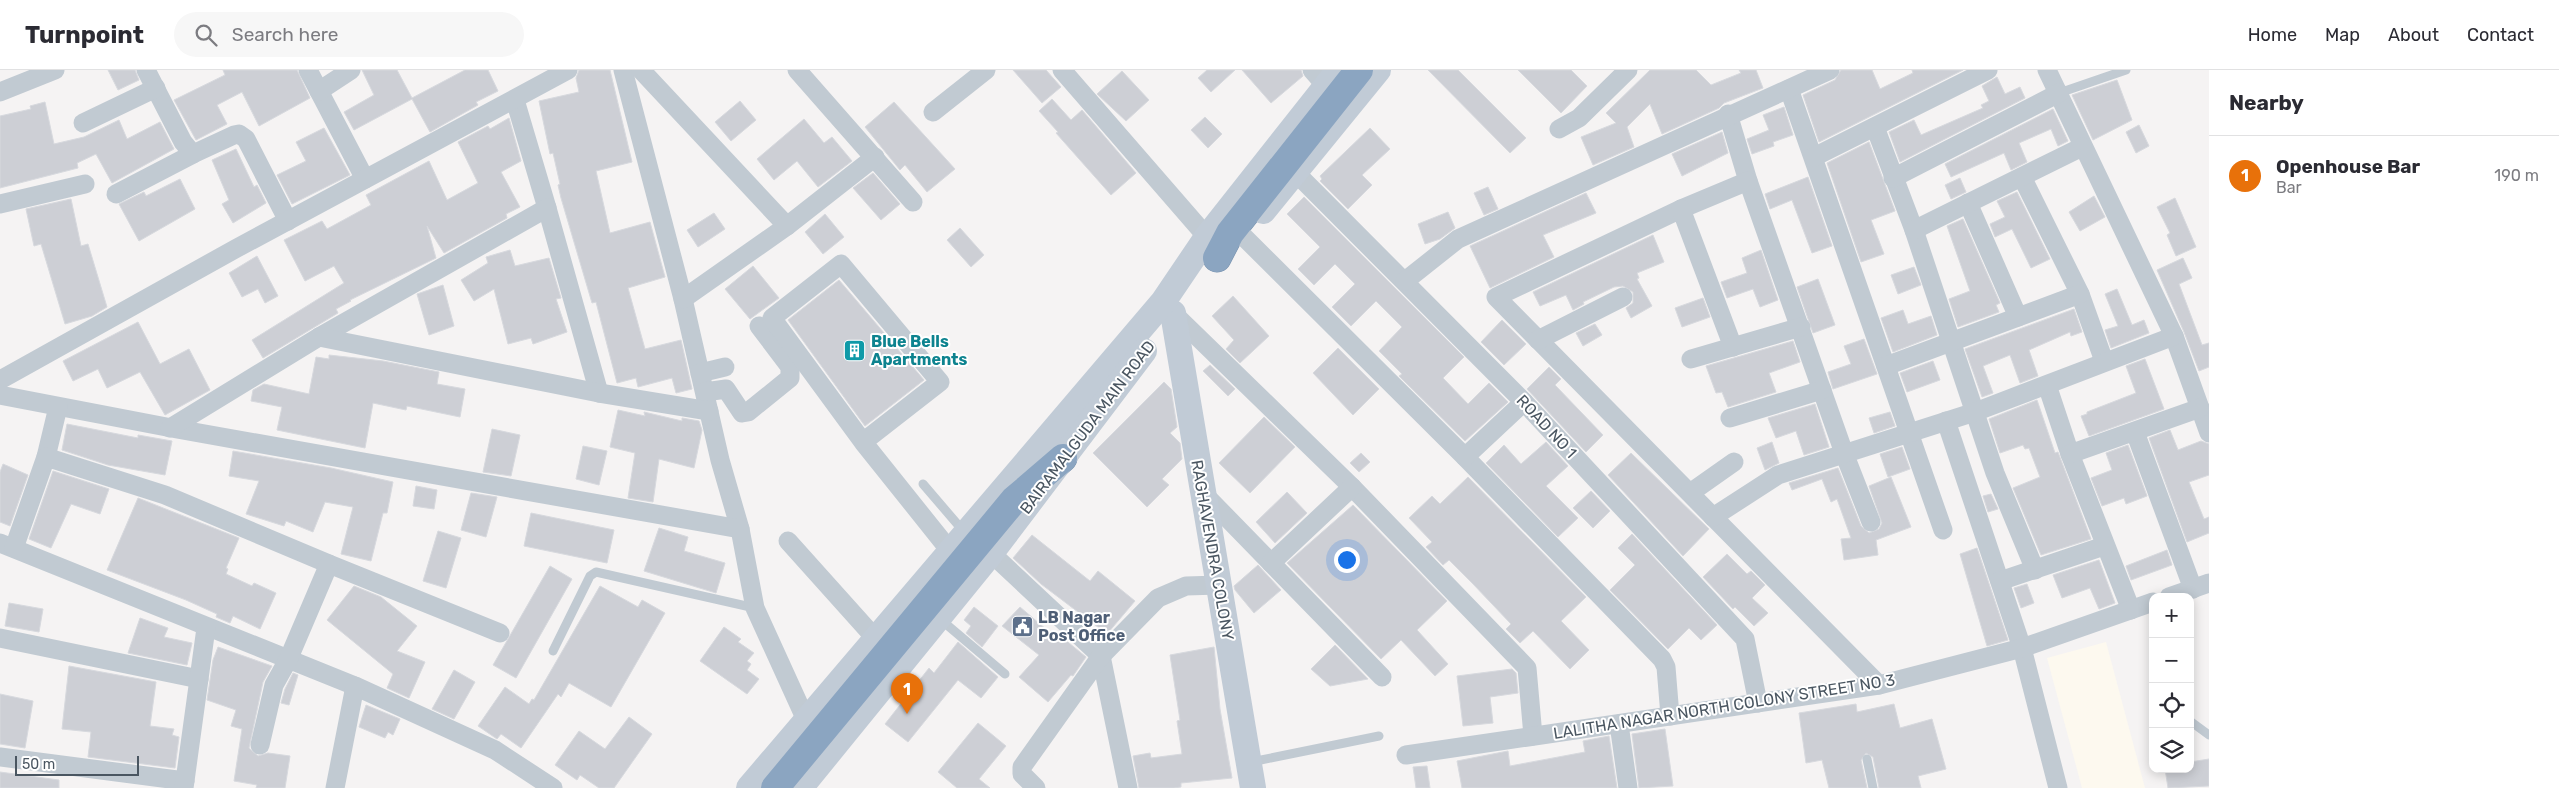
<!DOCTYPE html>
<meta charset="utf-8">
<style>
body{margin:0;font-family:Rubik,sans-serif;background:#f7f7f7;color:#2b2b33}
.controls{position:absolute;right:15px;bottom:15px;display:grid;overflow:hidden;border-radius:10px;box-shadow:0 2px 12px #0003}
.controls button{width:45px;height:45px;display:grid;place-items:center;padding:0;border:0;border-bottom:1px solid #e1e1e2;background:#fff;color:#2b2b33;font:25px sans-serif}
.scale{position:absolute;left:15px;bottom:12px;width:124px;box-sizing:border-box;padding-left:5px;border:2px solid #4a5661;border-top:0;font-size:14px;line-height:18px;white-space:nowrap;color:#4a5661;-webkit-text-stroke:4px #fff;paint-order:stroke}
.you{position:absolute;left:1346px;top:489px;width:18px;height:18px;margin:-12px;border:4px solid #fff;border-radius:50%;background:#1a73e8;box-shadow:0 0 0 8px #1a73e833}
.badge{display:grid;place-items:center;width:32px;height:32px;border-radius:50%;background:#1a73e8;color:#fff;font-size:16px;font-weight:700}
.pin{position:absolute;translate:-50% -41px;filter:drop-shadow(0 1px 2px #0008)}
.pin::after{content:'';position:absolute;top:26px;width:18px;height:15px;background:inherit;clip-path:polygon(0 0,100% 0,50% 100%)}
.list{margin:0;padding:0;list-style:none}
h2{display:flex;justify-content:space-between;align-items:center;height:65px;margin:0;padding:0 20px;font-size:21px}
h2 small{font-size:16px;font-weight:400;color:#7c7c81}
.list li{display:grid;grid-template-columns:32px 1fr auto;gap:15px;align-items:center;box-sizing:border-box;height:80px;padding:0 20px;border-top:1px solid #e1e1e2}
.list b{display:block;font-size:19px;white-space:nowrap}
.list p{margin:0;font-size:16px;white-space:nowrap;color:#7c7c81}
.list em{font-size:16px;font-style:normal;color:#7c7c81}
.icon{flex:none;width:28px;height:28px;fill:none;stroke:currentColor;stroke-width:2;stroke-linecap:round;stroke-linejoin:round}
.map{position:relative;flex:none;width:2209px;height:718px;overflow:hidden}
header{display:flex;align-items:center;gap:30px;box-sizing:border-box;height:70px;padding:0 25px;background:#fff;border-bottom:1px solid #e1e1e2}
header strong{font-size:24px}
nav{display:flex;gap:28px;margin-inline-start:auto;font-size:18px}
.search{width:350px;height:45px;background:#f7f7f7;display:flex;align-items:center;gap:12px;box-sizing:border-box;padding:0 18px;border-radius:28px;color:#7c7c81;font-size:19px}
main{display:flex}
aside{flex:1;background:#fff}
.map>svg:first-child{display:block}
.commercial{fill:#fdf9ef}
.building{fill:#cdcfd5;stroke:#d7d9de}
.lines{fill:none;stroke-linecap:round;stroke-linejoin:round}
.highway-casing{stroke:#7690ad;stroke-width:29}
.lane{stroke:#c1cad2;stroke-width:9}
.street{stroke:#c1cad2;stroke-width:19}
.secondary{stroke:#c1cbd6;stroke-width:26}
.highway{stroke:#8ba5c1;stroke-width:28}
.labels{text-anchor:middle;stroke-width:4;stroke-linejoin:round;paint-order:stroke}
.culture-label{font-size:16px;font-weight:bold;fill:#0d838f;stroke:#fff;text-anchor:start}
.street-label{font-size:16px;fill:#4a5661;stroke:#fff}
.service-label{font-size:16px;font-weight:bold;fill:#4e5e75;stroke:#fff;text-anchor:start}
</style>
<header>
<strong>Turnpoint</strong>
<div class="search"><svg class="icon" aria-label="search" viewBox="0 0 24 24"><circle cx="10" cy="10" r="6"/><path d="M15 15l6 6"/></svg>Search here</div>
<nav><a>Home</a><a>Map</a><a>About</a><a>Contact</a></nav>
</header>
<main>
<div class="map">
<svg width="2209" height="718" viewBox="0 0 2209 718">
<rect width="100%" height="100%" fill="#f5f3f3"/>
<path class="commercial" d="M2106 572 2145 718H2082L2047 588Z"/>
<g class="building">
<path d="M108 0H135L139 10 118 20Z"/>
<path d="M223 0H297L310 28 259 56 242 22 217 35 227 54 196 70 174 30 225 5Z"/>
<path d="M362 0H397L412 28 465 0H488L498 21 476 32 478 35 430 62 412 29 354 60 344 42 374 25Z"/>
<path d="M579 0H610L632 92 596 101 610 163 650 152 665 207 628 218 645 279 681 270 692 319 676 323 672 308 638 317 636 308 617 313 596 232 592 233 561 128 558 115 560 114 553 83 550 84 539 31 579 22 576 8Z"/>
<path d="M1013 0H1046L1061 17 1042 33Z"/>
<path d="M1207 0H1235L1211 22 1198 8Z"/>
<path d="M1242 0H1301L1303 6 1271 33Z"/>
<path d="M1428 0H1458L1526 68 1510 83Z"/>
<path d="M1518 0H1571L1587 16 1561 43Z"/>
<path d="M1650 0H1696L1711 15 1741 3 1739 0H1756L1763 18 1724 33 1719 38 1662 64 1650 34 1627 57 1634 77 1593 95 1581 67 1616 53 1606 43Z"/>
<path d="M1841 0H1872L1880 19 1913 3 1912 0H1963L1819 72 1803 25 1835 10Z"/>
<path d="M1122 1 1149 30 1126 51 1097 24Z"/>
<path d="M1997 7 2005 24 2020 17 2025 28 1900 92 1889 62 1914 50 1921 65 1983 38 1981 35 1989 31 1982 16Z"/>
<path d="M2117 10 2132 50 2093 70 2072 25Z"/>
<path d="M1052 29 1071 50 1082 40 1136 103 1111 125 1056 63 1058 62 1039 41Z"/>
<path d="M740 31 756 50 731 71 715 52Z"/>
<path d="M45 32 54 74 84 67 119 50 127 69 160 52 174 79 112 113 96 84 77 93 78 98 0 118V46L31 39 30 36Z"/>
<path d="M894 32 955 99 927 122 905 95 900 100 865 57Z"/>
<path d="M1784 37 1793 65 1773 72 1774 76 1752 84 1747 69 1769 60 1763 45Z"/>
<path d="M2053 39 2068 71 2058 76 2051 59 2019 73 2027 92 2011 100 2004 83 1951 107 1945 94Z"/>
<path d="M1205 47 1222 64 1208 78 1191 60Z"/>
<path d="M509 48 521 91 501 102 520 137 506 144 507 148 444 183 427 156 436 188 350 230 351 231 336 239 338 243 263 288 252 270 344 213 334 196 305 211 284 170 322 151 327 159 371 135 366 125 429 91 447 130 478 113 458 72 488 56 490 59Z"/>
<path d="M804 49 824 73 832 67 852 91 818 117 797 91 774 110 757 89Z"/>
<path d="M2139 55 2149 76 2136 83 2126 62Z"/>
<path d="M324 58 350 105 292 134 277 105 306 91 296 72Z"/>
<path d="M1370 58 1390 79 1362 105 1372 115 1348 139 1320 111 1322 109 1320 106Z"/>
<path d="M1722 62 1728 83 1682 106 1672 84Z"/>
<path d="M1869 72 1895 141 1871 150 1884 184 1861 192 1827 93Z"/>
<path d="M236 79 254 117 257 115 266 133 233 153 222 134 229 130 212 90Z"/>
<path d="M873 103 900 134 881 150 853 118Z"/>
<path d="M1808 107 1832 176 1812 183 1792 130 1770 139 1765 124Z"/>
<path d="M1960 108 1966 122 1951 129 1945 115Z"/>
<path d="M180 109 195 139 139 171 119 134 144 122 146 126Z"/>
<path d="M1488 117 1498 139 1484 145 1474 123Z"/>
<path d="M2017 122 2050 189 2031 198 2012 159 1995 167 1990 154 2005 147 1997 131Z"/>
<path d="M1586 123 1596 143 1543 165 1554 187 1490 218 1470 176Z"/>
<path d="M2094 126 2105 147 2080 161 2069 142Z"/>
<path d="M1304 127 1464 287 1443 308 1468 334 1489 313 1508 332 1465 371 1399 306 1402 304 1379 281 1402 257 1376 231 1351 256 1332 237 1355 214 1335 194 1314 215 1298 199 1320 177 1287 144Z"/>
<path d="M2175 128 2196 177 2176 186 2167 165 2170 163 2157 137Z"/>
<path d="M71 129 81 176 88 174 107 237 92 246 65 254 41 174 34 176 26 139Z"/>
<path d="M1448 142 1455 158 1440 169 1425 174 1418 154Z"/>
<path d="M714 143 725 159 698 177 687 160Z"/>
<path d="M825 144 844 167 823 184 805 162Z"/>
<path d="M1963 149 2000 233 1996 235 1999 242 1958 257 1949 229 1970 221 1947 156Z"/>
<path d="M960 158 984 185 971 197 947 170Z"/>
<path d="M1653 165 1664 192 1637 203 1639 208 1637 209 1652 236 1631 248 1626 238 1633 233V222L1623 216 1614 217 1583 232 1584 234 1573 240 1566 225 1540 236 1533 222Z"/>
<path d="M510 180 515 196 549 188 561 228 556 229 567 262 533 274 531 268 508 274 494 219 474 231 461 210 488 193 486 187Z"/>
<path d="M1761 180 1778 230 1760 237 1753 219 1727 228 1721 212 1747 203 1742 188Z"/>
<path d="M257 186 278 226 265 233 258 219 242 227 229 203Z"/>
<path d="M2183 188 2192 208 2179 214 2202 275 2209 273V297L2199 301 2184 262 2157 200Z"/>
<path d="M753 196 779 228 750 249 725 219Z"/>
<path d="M1914 197 1921 215 1898 224 1891 205Z"/>
<path d="M1818 209 1835 255 1813 263 1797 217Z"/>
<path d="M839 210 924 310 865 356 788 250Z"/>
<path d="M443 215 454 256 429 265 417 224Z"/>
<path d="M2117 219 2132 255 2144 250 2149 263 2111 278 2105 260 2118 256 2105 224Z"/>
<path d="M1233 226 1269 266 1240 293 1226 279 1234 270 1212 246Z"/>
<path d="M1703 228 1710 247 1682 257 1675 238Z"/>
<path d="M2074 239 2082 262 2071 266 2070 262 2029 280 2038 306 2020 313 2010 285 1983 296 1993 323 1982 327 1965 279Z"/>
<path d="M1903 240 1908 254 1931 246 1937 265 1893 282 1881 248Z"/>
<path d="M1502 250 1526 274 1504 295 1481 272Z"/>
<path d="M138 252 160 294 189 279 210 320 165 345 140 302 107 318 98 299 73 311 63 291Z"/>
<path d="M1595 254 1602 265 1583 276 1576 263Z"/>
<path d="M1864 269 1877 304 1833 319 1828 302 1851 294 1844 276Z"/>
<path d="M1793 271 1800 292 1769 303 1776 322 1728 337 1722 322 1716 323 1706 296Z"/>
<path d="M1338 278 1379 319 1353 345 1313 303Z"/>
<path d="M329 285 383 291 439 302 437 314 465 319 460 347 407 336 406 340 373 333 365 378 277 360 282 337 251 331 253 320 264 314 309 324 316 287 329 289Z"/>
<path d="M2145 289 2164 339 2089 366 2081 346 2087 344V342L2136 323 2126 296Z"/>
<path d="M1933 291 1940 310 1907 322 1900 303Z"/>
<path d="M1210 295 1235 319 1228 326 1203 301Z"/>
<path d="M1549 297 1561 309 1555 315 1603 365 1586 382 1527 319Z"/>
<path d="M1164 312 1171 319 1177 357 1170 363 1180 373 1182 389 1162 409 1169 415 1147 437 1093 383Z"/>
<path d="M2037 330 2055 383 2058 382 2091 469 2041 485 2013 418 2040 407 2029 378 2025 379 2023 375 2000 383 1989 349Z"/>
<path d="M1815 334 1829 377 1804 385 1796 361 1776 368 1768 348Z"/>
<path d="M618 340 645 346 644 342 682 351V348L699 351 702 360 694 398 659 389 653 432 628 428 635 383 610 377Z"/>
<path d="M1890 342 1895 356 1874 363 1869 348Z"/>
<path d="M1264 347 1295 377 1250 423 1219 393Z"/>
<path d="M67 354 138 368V365L172 371 165 405 108 395 62 380Z"/>
<path d="M492 359 520 365 511 406 483 402Z"/>
<path d="M2170 360 2178 380 2201 371 2209 374V405L2189 412 2204 449 2209 447V463L2187 472 2149 368Z"/>
<path d="M1546 372 1568 396 1546 416 1578 448 1558 467 1486 393 1504 375 1521 394Z"/>
<path d="M1772 372 1779 393 1765 400 1757 378Z"/>
<path d="M2128 375 2147 426 2126 434 2124 428 2102 436 2091 408 2112 400 2106 383Z"/>
<path d="M583 376 607 381 599 415 576 409Z"/>
<path d="M1902 377 1910 399 1888 407 1880 384Z"/>
<path d="M233 381 331 398 393 412 387 443H383L371 491 341 484 353 437 325 432 313 462 286 451 284 456 246 444 259 411 229 406Z"/>
<path d="M1361 383 1370 392 1359 402 1350 393Z"/>
<path d="M1631 383 1709 459 1683 486 1608 405Z"/>
<path d="M3 394 28 405 10 456 0 452V402Z"/>
<path d="M1838 398 1861 456 1869 463 1879 459 1882 453 1869 416 1891 407 1911 457 1876 470 1878 485 1844 490 1841 469 1851 468 1837 429 1831 432 1822 409 1792 420 1789 413Z"/>
<path d="M53 401 109 419 100 444 71 434 51 478 29 469Z"/>
<path d="M1468 407 1586 527 1561 551 1589 580 1570 599 1533 561 1520 573 1506 559 1511 554 1473 514 1449 490 1443 495 1426 477 1432 472 1409 448 1432 426 1440 434Z"/>
<path d="M416 416 437 420 434 439 413 436Z"/>
<path d="M1591 421 1610 441 1593 458 1573 438Z"/>
<path d="M1287 422 1307 443 1275 473 1256 452Z"/>
<path d="M471 423 497 427 486 467 461 460Z"/>
<path d="M1991 424 1998 439 1988 442 1983 426Z"/>
<path d="M138 428 239 468 226 498 228 499 226 504 252 516 254 513 276 523 260 559 233 546 230 553 216 547 217 544 186 530 107 500Z"/>
<path d="M1353 435 1447 531 1417 560 1448 594 1435 606 1401 570 1381 589 1287 493Z"/>
<path d="M531 443 614 460 607 493 524 476Z"/>
<path d="M659 458 688 467 684 481 725 493 716 523 644 501Z"/>
<path d="M438 461 461 468 446 518 423 511Z"/>
<path d="M1632 464 1717 555 1701 570 1689 558 1668 579 1610 520 1635 495 1618 478Z"/>
<path d="M1032 465 1090 511 1098 501 1135 531 1107 564 1041 514 1013 488Z"/>
<path d="M1977 478 2008 570 1987 576 1960 484Z"/>
<path d="M2167 480 2172 495 2131 510 2126 496Z"/>
<path d="M1727 484 1747 504 1751 501 1765 515 1752 528 1768 543 1754 556 1735 537 1733 539 1703 507Z"/>
<path d="M2099 490 2115 533 2099 539 2090 518 2062 528 2053 505Z"/>
<path d="M1258 495 1281 520 1254 543 1235 520 1234 516Z"/>
<path d="M550 496 572 509 516 608 493 595Z"/>
<path d="M2027 514 2034 533 2021 538 2014 518Z"/>
<path d="M354 516 381 527 417 556 397 581 425 592 409 628 387 618 393 604 327 550Z"/>
<path d="M600 516 638 537 642 530 665 543 611 637 569 613 561 627 558 624 521 678 501 664 497 669 478 656 505 617 529 634 532 629 534 630Z"/>
<path d="M9 533 43 539 39 562 5 556Z"/>
<path d="M974 537 998 556 982 577 966 563 971 556 964 550Z"/>
<path d="M1020 537 1054 566 1057 563 1086 587 1073 606 1071 605 1048 632 1019 607 1039 585 1002 556Z"/>
<path d="M140 548 168 558 164 567 192 573 187 595 128 583Z"/>
<path d="M724 557 741 569 738 572 754 583 747 591 751 594 747 600 759 609 747 624 700 591Z"/>
<path d="M958 572 998 607 981 628 958 610 908 672 885 654 929 598 934 603Z"/>
<path d="M1335 575 1368 609 1330 616 1311 599Z"/>
<path d="M218 577 272 596 263 612 249 678 258 686 268 683 290 686 285 718H256L257 715 234 711 242 659 231 656 236 640 207 630 213 590Z"/>
<path d="M1214 577 1220 639 1232 708 1181 713V717L1174 718H1139L1133 686 1150 683 1151 688 1182 684 1177 651 1180 650 1170 585Z"/>
<path d="M69 596 156 612 150 656 174 659 172 665 179 667 175 698 88 687 91 662 62 659Z"/>
<path d="M1512 599 1516 603 1518 623 1490 627 1493 653 1463 656 1457 606Z"/>
<path d="M454 600 475 612 454 649 432 639Z"/>
<path d="M293 603 298 605 289 635 281 633 285 619Z"/>
<path d="M0 624 33 631 25 678 0 674Z"/>
<path d="M1856 634 1857 642 1894 634 1900 658 1932 649 1946 699 1918 706 1921 718H1879L1873 687 1866 683 1861 690 1867 718H1829L1822 690 1806 693 1799 643Z"/>
<path d="M366 635 400 649 393 665 388 662 385 668 359 657Z"/>
<path d="M629 647 652 664 614 718H599L580 705 577 710 555 695 579 661 605 679Z"/>
<path d="M978 653 1006 676 979 709 990 718H957L938 702Z"/>
<path d="M1665 659 1673 716 1639 718 1632 664Z"/>
<path d="M1609 666 1617 718H1462L1457 691 1508 681 1510 696 1585 682 1583 671Z"/>
<path d="M2209 689V716L2168 718 2165 699H2190V692Z"/>
<path d="M1427 696 1430 718H1416L1413 697Z"/>
<path d="M0 702 59 710V718H0Z"/>
</g>
<g class="lines">
<defs>
<g id="highway">
<path d="M1217 188 1230 163 1359 0"/>
<path d="M775 718 1014 430 1063 388"/>
</g>
</defs>
<use href="#highway" class="highway-casing"/>
<g class="lane">
<path d="M2059 23 2126 0"/>
<path d="M923 414 965 463"/>
<path d="M940 549 1005 604"/>
<path d="M553 581 590 506 596 502 755 538"/>
<path d="M2190 651 2209 665"/>
<path d="M1867 689 1873 718"/>
<path d="M1251 692 1379 666"/>
</g>
<g class="street">
<path d="M146 0 183 72 193 84 234 65 239 64 246 69 288 151"/>
<path d="M308 0 365 109"/>
<path d="M623 0 683 229 720 390 740 459"/>
<path d="M641 0 787 156"/>
<path d="M797 0 913 132"/>
<path d="M1062 0 1207 167"/>
<path d="M1312 0 1326 16"/>
<path d="M2047 0 2174 266 2209 363"/>
<path d="M1789 19 1943 460"/>
<path d="M319 21 351 0"/>
<path d="M0 22 55 0"/>
<path d="M515 30 547 138"/>
<path d="M933 42 986 0"/>
<path d="M1728 44 1748 111 1844 383 1871 452"/>
<path d="M83 53 156 18"/>
<path d="M1875 57 1914 160 1995 403 2035 500"/>
<path d="M1559 59 1579 48 1628 0"/>
<path d="M1814 87 1988 0"/>
<path d="M1296 103 1524 332 1745 569 1758 633"/>
<path d="M2022 107 2080 224 2104 291"/>
<path d="M1893 108 2059 23"/>
<path d="M1748 111 1681 139 1496 227 1879 615"/>
<path d="M116 124 193 84"/>
<path d="M1968 133 2018 247"/>
<path d="M0 134 85 114"/>
<path d="M1681 139 1733 277"/>
<path d="M1914 160 2082 77"/>
<path d="M1242 165 1465 387 1662 589 1666 597 1670 646"/>
<path d="M1405 211 1458 169 1830 0"/>
<path d="M683 229 787 156 875 87"/>
<path d="M1173 243 1352 417 1527 598 1533 666"/>
<path d="M319 267 547 138 599 323"/>
<path d="M1538 270 1623 227"/>
<path d="M1691 289 1801 257"/>
<path d="M1886 296 2080 224"/>
<path d="M700 303 725 297"/>
<path d="M0 310 237 178 568 0"/>
<path d="M2047 315 2070 384 2131 540"/>
<path d="M705 322 726 319 742 343 748 342 790 308V297L759 256"/>
<path d="M0 325 177 359 740 459 755 538 806 650"/>
<path d="M1730 348 1822 320"/>
<path d="M1946 351 2022 578 2058 718"/>
<path d="M170 358 319 267 599 323 709 341"/>
<path d="M2135 362 2193 519"/>
<path d="M863 372 940 312 841 194 772 248 863 372 951 482"/>
<path d="M2070 384 2200 338"/>
<path d="M46 387 58 337"/>
<path d="M1465 387 1524 332"/>
<path d="M1203 423 1382 607"/>
<path d="M1690 423 1734 392"/>
<path d="M1713 447 1778 405 1975 342 2174 266"/>
<path d="M788 471 875 568"/>
<path d="M0 473 355 616 495 680 553 718"/>
<path d="M14 478 46 387 165 425 329 494"/>
<path d="M991 483 1101 586 1128 718"/>
<path d="M1271 493 1352 417"/>
<path d="M2000 511 2104 476"/>
<path d="M2169 527 2209 513"/>
<path d="M0 568 199 609"/>
<path d="M1619 654 1628 718"/>
<path d="M260 675 274 615 288 590 329 494 500 563"/>
<path d="M1406 685 1879 615 2022 578 2153 532"/>
<path d="M0 687 185 711"/>
<path d="M184 718 206 558"/>
<path d="M335 718 355 616"/>
<path d="M1036 718 1022 704V697L1101 586 1158 528 1186 516 1219 515"/>
</g>
<g class="secondary">
<path d="M1263 141 1378 0"/>
<path d="M1173 243 1253 718"/>
<path d="M749 718 1163 232 1207 167 1339 0"/>
<path d="M800 718 991 483 1144 281"/>
</g>
<use href="#highway" class="highway"/>
</g>
<defs>
<symbol id="building-square" viewBox="-11 -11 22 22"><rect x="-9" y="-9" width="18" height="18" rx="4" fill="#0f9aa8" stroke="#fff"/><path d="M-4-6H4V6H1V3H-1V6H-4ZM-2.5-4.3h1.7v1.8h-1.7ZM.8-4.3h1.7v1.8H.8ZM-2.5-1h1.7V.8h-1.7ZM.8-1h1.7V.8H.8Z" fill="#fff"/></symbol>
<symbol id="civic-square" viewBox="-11 -11 22 22"><rect x="-9" y="-9" width="18" height="18" rx="4" fill="#5c6f8a" stroke="#fff"/><path d="M-.6-6.5H3V-4.5H.6V-3L4-1V1h2V6H-6V1h2V-1L-.6-3ZM-1.2 2.5V6h2.4V2.5Z" fill="#fff"/></symbol>
</defs>
<g fill-rule="evenodd">
<use href="#building-square" x="842" y="268" width="25" height="25"/>
<use href="#civic-square" x="1010" y="544" width="25" height="25"/>
</g>
<g class="labels">
<g class="culture-label">
<text x="871" y="277">Blue Bells<tspan x="871" dy="18">Apartments</tspan></text>
</g>
<g class="street-label">
<text transform="translate(1547 356) rotate(47)" y="6">ROAD NO 1</text>
<text transform="translate(1087 357) rotate(-53)" y="6">BAIRAMALGUDA MAIN ROAD</text>
<text transform="translate(1213 480) rotate(80)" y="6">RAGHAVENDRA COLONY</text>
<text transform="translate(1724 636) rotate(-9)" y="6">LALITHA NAGAR NORTH COLONY STREET NO 3</text>
</g>
<g class="service-label">
<text x="1038" y="553">LB Nagar<tspan x="1038" dy="18">Post Office</tspan></text>
</g>
</g>
</svg>
<div class="controls">
<button>+</button>
<button>−</button>
<button><svg class="icon" aria-label="locate" viewBox="0 0 24 24"><circle cx="12" cy="12" r="6"/><path d="M12 2v4M12 18v4M2 12h4M18 12h4"/></svg></button>
<button><svg class="icon" aria-label="layers" viewBox="0 0 24 24"><path d="M12 4l9 5-9 5-9-5zM3 14l9 5 9-5"/></svg></button>
</div>
<div class="scale">50 m</div>
<div class="you"></div>
<div class="pin badge" style="left:907px;top:644px;background:#e8710a">1</div>
</div>
<aside>
<h2>Nearby<small></small></h2>
<ul class="list">
<li><span class="badge" style="background:#e8710a">1</span><div><b>Openhouse Bar</b><p>Bar</p></div><em>190 m</em></li>
</ul>
</aside>
</main>
